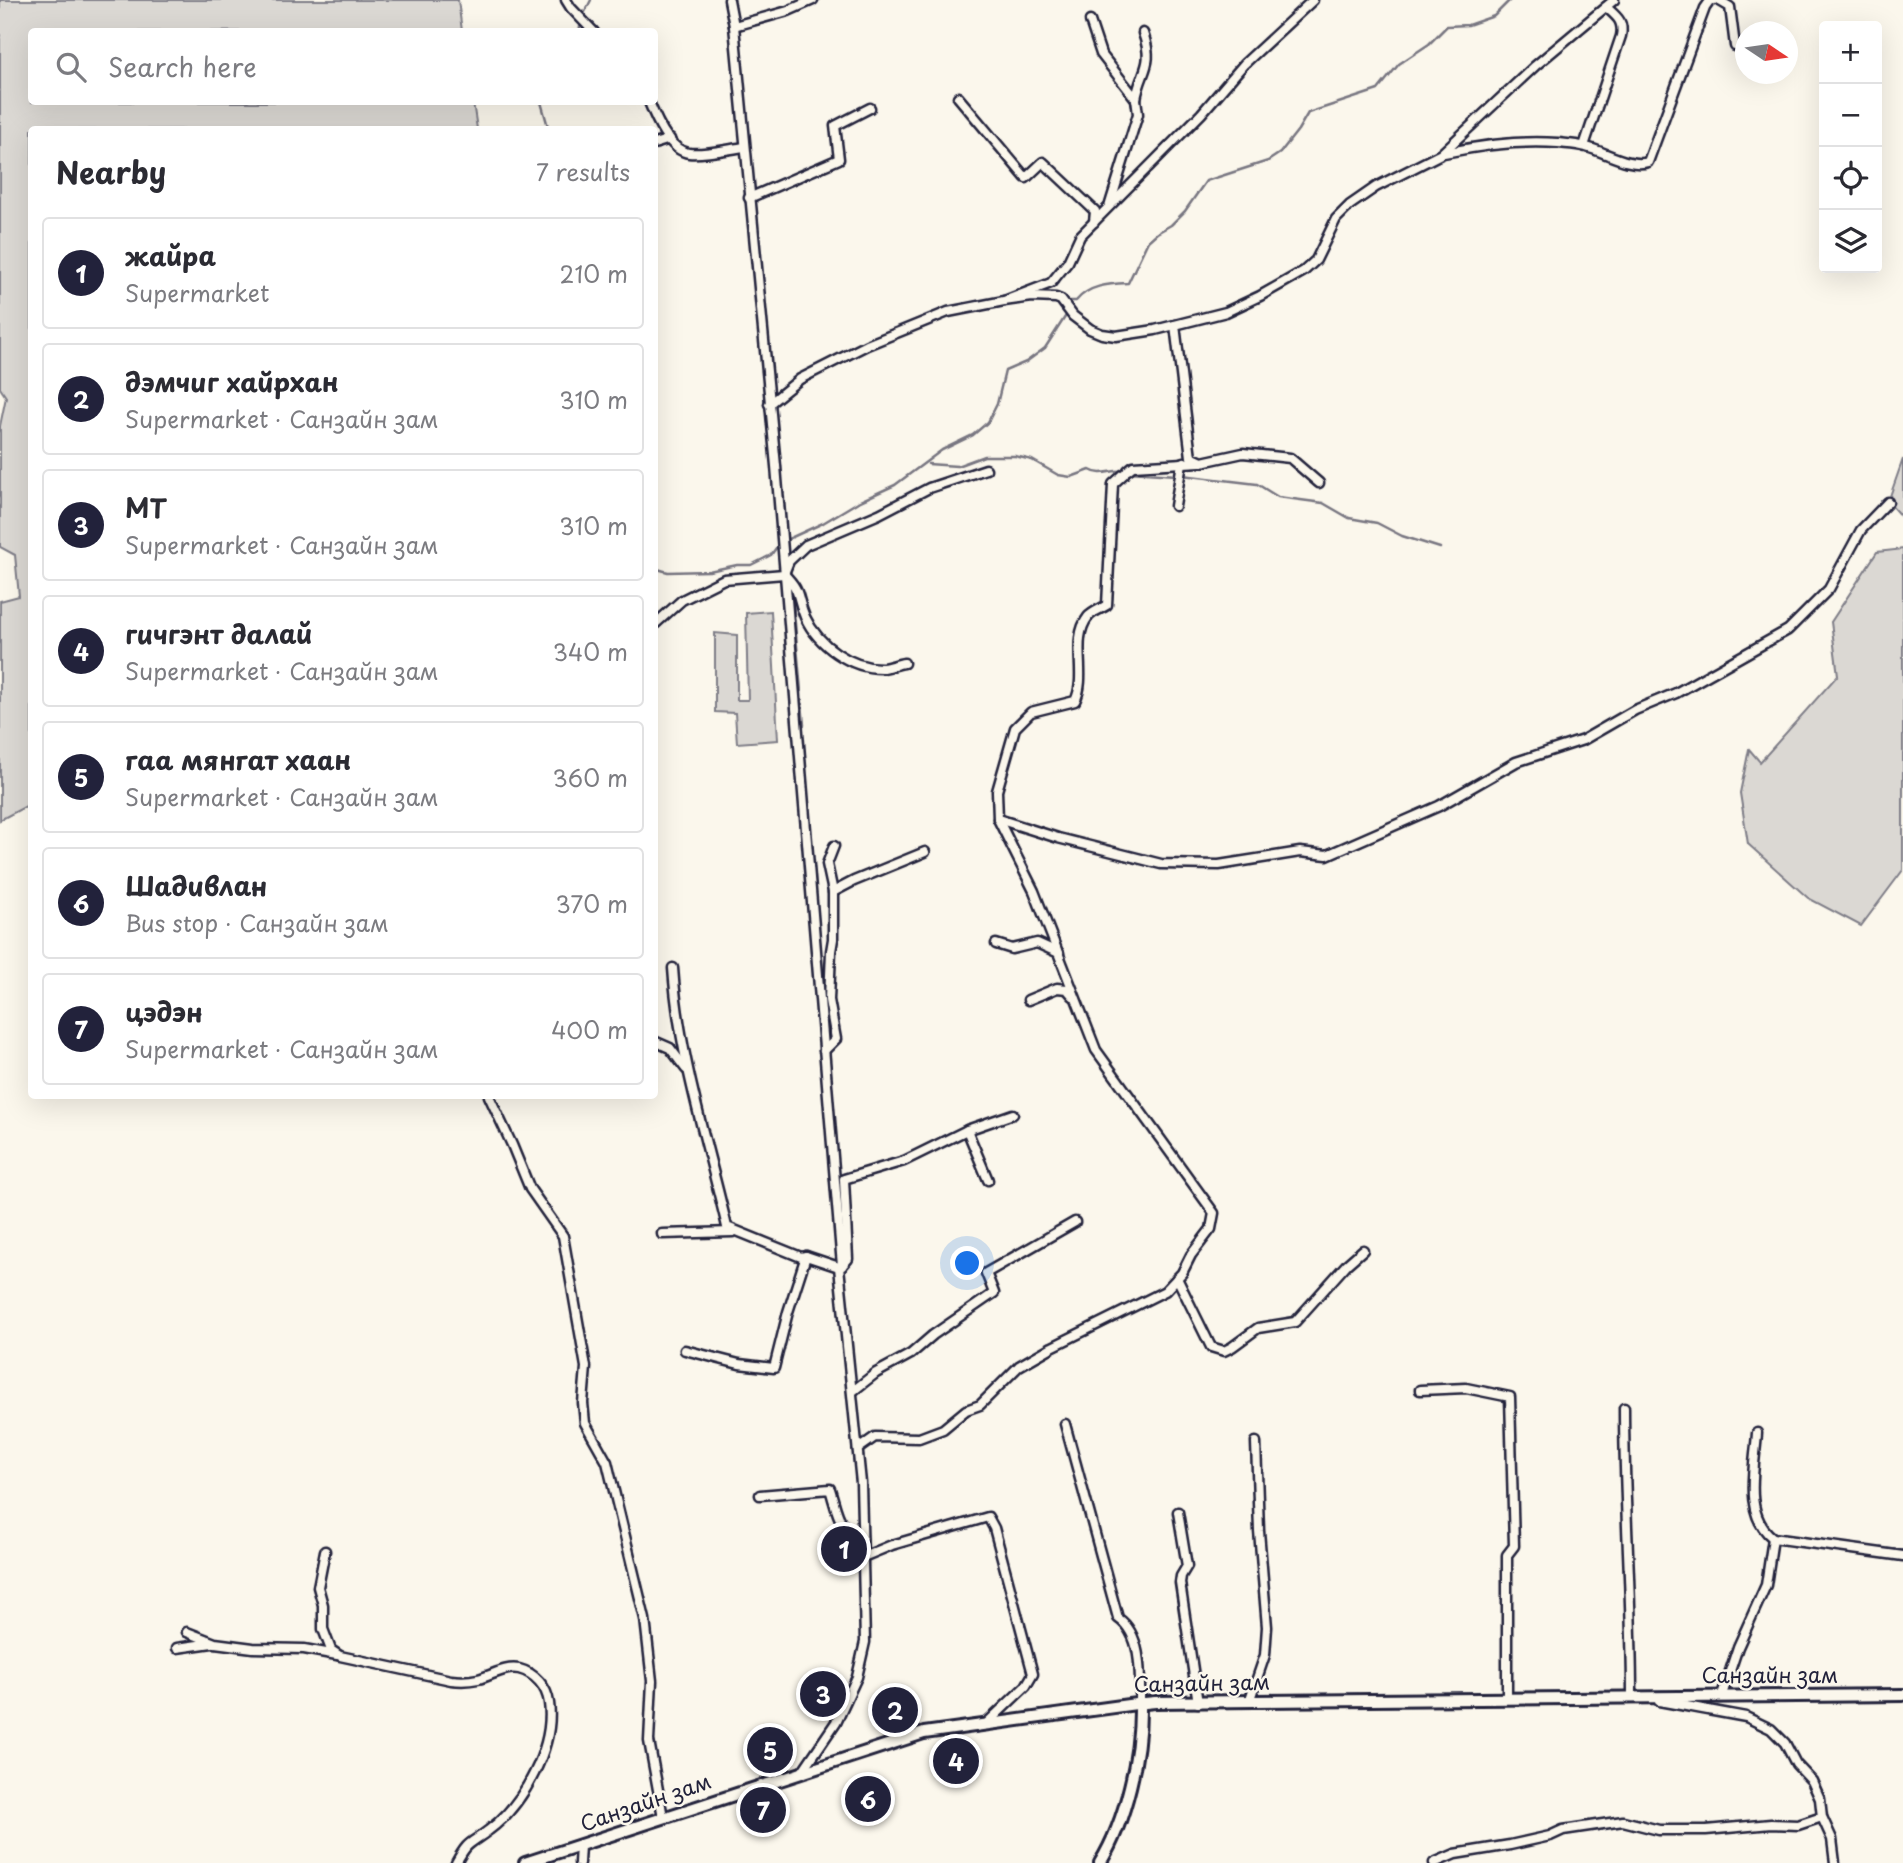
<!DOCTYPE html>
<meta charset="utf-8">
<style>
body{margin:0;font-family:"Playpen Sans",sans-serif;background:#f2f2f3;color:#2b2b33}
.controls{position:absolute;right:21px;top:21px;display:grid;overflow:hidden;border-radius:7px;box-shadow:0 7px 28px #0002}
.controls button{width:63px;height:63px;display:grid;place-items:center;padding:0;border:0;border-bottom:2px solid #e1e1e2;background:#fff;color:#2b2b33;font:35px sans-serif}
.compass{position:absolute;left:1735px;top:21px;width:63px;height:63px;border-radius:50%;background:#fff;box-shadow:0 7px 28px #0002;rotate:103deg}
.you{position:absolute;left:968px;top:1264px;width:24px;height:24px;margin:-18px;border:5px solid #fff;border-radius:50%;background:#1a73e8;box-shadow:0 0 0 10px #1a73e833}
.badge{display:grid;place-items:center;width:46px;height:46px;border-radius:50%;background:#22223b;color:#fff;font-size:23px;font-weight:700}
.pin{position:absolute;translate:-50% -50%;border:4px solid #fff;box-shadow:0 2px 7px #0006}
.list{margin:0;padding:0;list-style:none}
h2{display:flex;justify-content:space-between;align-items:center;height:91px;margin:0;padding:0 28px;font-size:30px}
h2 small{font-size:23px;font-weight:400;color:#7c7c81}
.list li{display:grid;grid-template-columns:46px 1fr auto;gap:21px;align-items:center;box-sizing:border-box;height:112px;margin:0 14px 14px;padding:0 14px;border:2px solid #e1e1e2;border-radius:7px}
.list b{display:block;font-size:26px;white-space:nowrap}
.list p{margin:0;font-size:23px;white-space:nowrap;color:#7c7c81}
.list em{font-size:23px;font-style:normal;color:#7c7c81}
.icon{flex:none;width:38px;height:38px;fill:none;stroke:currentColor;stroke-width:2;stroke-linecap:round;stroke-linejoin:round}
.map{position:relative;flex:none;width:1903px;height:1863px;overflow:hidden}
.search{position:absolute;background:#fff;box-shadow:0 7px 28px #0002;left:28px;top:28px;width:630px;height:77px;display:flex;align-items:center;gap:18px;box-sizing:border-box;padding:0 24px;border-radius:7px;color:#7c7c81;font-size:26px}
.panel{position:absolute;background:#fff;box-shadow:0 7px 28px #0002;left:28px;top:126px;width:630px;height:973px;border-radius:7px}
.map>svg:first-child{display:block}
.green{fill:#dbd8d3;stroke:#7e7d87;stroke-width:2}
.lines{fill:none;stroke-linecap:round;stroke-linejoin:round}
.stream{stroke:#787681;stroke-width:2.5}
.street-casing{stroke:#22223b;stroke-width:13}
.secondary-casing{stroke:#22223b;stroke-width:16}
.street{stroke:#fbf7ec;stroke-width:8}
.secondary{stroke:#fbf7ec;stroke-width:10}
.labels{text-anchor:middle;stroke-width:5;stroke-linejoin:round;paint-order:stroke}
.street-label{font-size:21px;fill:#22223b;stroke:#fbf7ec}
</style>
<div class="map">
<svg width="1903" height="1863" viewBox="0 0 1903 1863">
<rect width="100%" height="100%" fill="#fbf7ec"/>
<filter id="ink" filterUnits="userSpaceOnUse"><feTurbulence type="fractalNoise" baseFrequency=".0143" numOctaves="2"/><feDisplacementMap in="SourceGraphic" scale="14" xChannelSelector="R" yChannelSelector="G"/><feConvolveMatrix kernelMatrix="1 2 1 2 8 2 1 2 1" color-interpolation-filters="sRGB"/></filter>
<g filter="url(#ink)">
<g class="green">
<path d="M0 0H458L462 31 32 32V102H473L477 129 32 130V803L0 820V601L19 596 15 555 0 547V426L6 397 0 388Z"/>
<path d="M1903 459V519L1888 502Z"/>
<path d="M1903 549V870L1861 926 1808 898 1748 844 1740 793 1749 749 1760 762 1838 675 1831 622 1877 552Z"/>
<path d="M771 611 778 740 737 743 735 713 715 712V633L737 635V700H748L746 613Z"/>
</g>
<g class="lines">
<g class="stream">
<path d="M583 16 591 0"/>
<path d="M579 32 581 22"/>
<path d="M541 102 549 130"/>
<path d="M1063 301H1076C1089 285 1108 284 1128 283L1148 241 1157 233 1171 225 1185 211 1206 181 1268 161 1280 153 1298 130 1308 113 1378 90 1399 64 1429 44 1447 26 1468 25 1494 16 1510 0"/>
<path d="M928 464 957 466 984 456H1015L1032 460 1058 475 1071 477 1090 470C1103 478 1115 467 1128 472L1177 475"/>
<path d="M1182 475 1257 484 1278 497 1323 503 1349 518 1377 523 1402 536 1440 548"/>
<path d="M789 559 786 540 823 523 858 502 895 485 942 450 973 435 988 422 997 404 1005 371 1026 362 1045 348 1067 314"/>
<path d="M654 568 668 572 709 571 737 565H751L771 555 776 548"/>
<path d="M792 590 804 725"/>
</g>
<defs>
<g id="street">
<path d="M566 0 571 8 594 32"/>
<path d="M729 0 734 26 776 466 842 1266 839 1267 861 1483 865 1642 857 1677 836 1722 802 1772"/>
<path d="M1718 0 1730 7 1735 46"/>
<path d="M1090 21 1101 54 1136 99 1138 114 1110 204"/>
<path d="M734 26 788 11 813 0"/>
<path d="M958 97 1026 178 1043 162 1095 211 1094 222"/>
<path d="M1136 99C1141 69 1155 67 1143 33"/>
<path d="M649 102C655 117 669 151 689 153 703 155 729 149 745 147"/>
<path d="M654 144 670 139"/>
<path d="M1584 146 1621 36C1624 21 1617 17 1606 7"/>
<path d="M1444 153C1482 145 1520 140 1558 143 1567 144 1577 144 1586 147 1604 151 1630 168 1648 162L1705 8 1710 1 1714 0"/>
<path d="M749 198 839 159 835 126 870 108"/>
<path d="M1004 301 1032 297 1056 298 1061 300 1073 316 1090 329 1102 334 1116 336 1155 330 1226 312 1260 296 1304 271 1316 260 1336 219 1350 205 1376 187 1441 154 1535 66 1614 0"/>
<path d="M1175 325 1191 457 1202 462 1243 453 1290 458 1319 483"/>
<path d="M769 404 800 379 867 345 948 312 1004 301 1051 283 1068 262 1080 236 1201 114 1244 64 1313 0"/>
<path d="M1128 470 1133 466 1200 462"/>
<path d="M1175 506 1182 463 1184 462"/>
<path d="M785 571 789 561 806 545 879 514 929 488 986 469"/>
<path d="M654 625 682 600 724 579 784 574C802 592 796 596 805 617 818 645 851 669 883 668 890 667 897 664 904 663"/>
<path d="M998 819 1058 838 1161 864 1219 865 1300 852 1327 855 1439 806 1516 762 1583 740 1635 710 1676 693 1788 630 1829 589 1861 530 1888 502"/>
<path d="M833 892 854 881 925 852"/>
<path d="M996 944 1012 949 1037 943 1059 953"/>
<path d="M673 968C679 1057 707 1141 727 1227L801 1257 806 1256 839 1267"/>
<path d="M1028 1000 1057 988 1067 989 1073 996"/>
<path d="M654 1041 670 1048 686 1069"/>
<path d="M824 1051 836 1039 829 1000 831 951 833 939V892L827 864 834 846"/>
<path d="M489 1096 512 1145 530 1189 563 1236 586 1367 583 1403 585 1423 607 1462 645 1619 652 1681 649 1741 663 1817"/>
<path d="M967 1130 988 1180"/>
<path d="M662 1234 733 1232"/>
<path d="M842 1266 848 1259 844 1179 904 1161 967 1130 1013 1114"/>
<path d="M1177 1278 1211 1347 1224 1351 1232 1347 1258 1328 1295 1322 1347 1264 1363 1250"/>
<path d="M685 1350 739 1364 774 1368 788 1312 806 1256"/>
<path d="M1420 1390 1466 1388 1510 1397 1514 1546 1507 1555V1698"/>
<path d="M853 1391 876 1373 911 1354 933 1335 994 1293 986 1273 1075 1222"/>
<path d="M1624 1408C1624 1504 1632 1600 1632 1696"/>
<path d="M1065 1424 1118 1618C1143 1635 1140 1677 1140 1704"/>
<path d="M1757 1433C1755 1467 1742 1514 1773 1538L1903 1556"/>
<path d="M858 1449 875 1437 919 1438 943 1429 966 1410 980 1405 1019 1366 1052 1347 1165 1291 1182 1273 1191 1255 1211 1229 1214 1213 1096 1050 1034 891 998 819 997 791 1015 728 1031 712 1075 701C1088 676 1070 640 1088 617 1092 612 1101 609 1107 605L1113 484 1124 474"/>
<path d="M760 1495 830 1489C837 1510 838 1531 862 1539"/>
<path d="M1178 1512 1187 1566 1181 1576 1180 1583 1198 1703"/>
<path d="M325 1551 318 1587 323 1605V1629L331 1650 340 1656 451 1680C460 1681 469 1681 478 1679 491 1676 505 1666 519 1669 535 1673 547 1687 549 1703 555 1746 524 1804 489 1830 470 1845 469 1839 456 1863"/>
<path d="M863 1557 892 1545 988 1517 994 1528 1033 1674 1026 1686 986 1724"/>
<path d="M187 1632 215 1643 253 1648 304 1649 337 1655"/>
<path d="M177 1648 212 1643"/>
<path d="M1722 1695 1738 1647 1766 1585 1773 1538"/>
<path d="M1659 1701 1746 1717 1771 1729 1785 1743 1796 1764 1812 1781 1820 1799 1822 1817 1832 1839 1835 1863"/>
<path d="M1249 1702 1265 1655 1267 1627 1259 1531 1256 1442"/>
<path d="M579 1863 580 1845"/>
<path d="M1434 1863 1455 1854 1510 1845 1550 1836 1563 1830 1623 1821 1659 1830H1706L1771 1824 1798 1825 1822 1817"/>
</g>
<g id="secondary">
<path d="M525 1863 924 1733 1136 1704 1155 1702 1903 1695"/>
<path d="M1100 1863C1126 1821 1141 1754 1140 1704"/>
</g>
</defs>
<use href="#street" class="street-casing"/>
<use href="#secondary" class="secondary-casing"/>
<use href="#street" class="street"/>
<use href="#secondary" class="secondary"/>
</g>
</g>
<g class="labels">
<g class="street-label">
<text x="1770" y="1683">Санзайн зам</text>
<text transform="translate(1202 1684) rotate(-1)" y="7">Санзайн зам</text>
<text transform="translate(646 1803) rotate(-19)" y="7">Санзайн зам</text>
</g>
</g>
</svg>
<div class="controls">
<button>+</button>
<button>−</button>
<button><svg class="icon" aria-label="locate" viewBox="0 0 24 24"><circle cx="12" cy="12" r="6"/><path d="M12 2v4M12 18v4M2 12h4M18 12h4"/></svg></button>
<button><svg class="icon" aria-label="layers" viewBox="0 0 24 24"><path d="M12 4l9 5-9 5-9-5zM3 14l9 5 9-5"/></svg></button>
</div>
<svg class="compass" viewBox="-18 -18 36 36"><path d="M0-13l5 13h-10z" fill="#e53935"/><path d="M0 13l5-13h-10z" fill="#7c7c81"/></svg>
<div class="you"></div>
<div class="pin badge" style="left:844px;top:1549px">1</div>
<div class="pin badge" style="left:895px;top:1710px">2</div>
<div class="pin badge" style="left:823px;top:1694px">3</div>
<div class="pin badge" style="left:956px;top:1761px">4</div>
<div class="pin badge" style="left:770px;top:1750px">5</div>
<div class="pin badge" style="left:868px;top:1799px">6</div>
<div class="pin badge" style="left:763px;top:1810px">7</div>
<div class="search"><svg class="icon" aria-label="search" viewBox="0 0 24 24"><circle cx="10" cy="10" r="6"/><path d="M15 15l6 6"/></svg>Search here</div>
<section class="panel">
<h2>Nearby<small>7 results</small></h2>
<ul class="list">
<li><span class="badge">1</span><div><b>жайра</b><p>Supermarket</p></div><em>210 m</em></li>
<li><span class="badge">2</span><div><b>дэмчиг хайрхан</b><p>Supermarket · Санзайн зам</p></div><em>310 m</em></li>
<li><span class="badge">3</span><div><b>MT</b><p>Supermarket · Санзайн зам</p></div><em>310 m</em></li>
<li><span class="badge">4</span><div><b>гичгэнт далай</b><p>Supermarket · Санзайн зам</p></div><em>340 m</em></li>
<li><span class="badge">5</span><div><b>гаа мянгат хаан</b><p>Supermarket · Санзайн зам</p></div><em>360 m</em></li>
<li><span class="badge">6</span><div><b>Шадивлан</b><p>Bus stop · Санзайн зам</p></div><em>370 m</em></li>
<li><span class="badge">7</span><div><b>цэдэн</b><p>Supermarket · Санзайн зам</p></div><em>400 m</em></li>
</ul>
</section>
</div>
